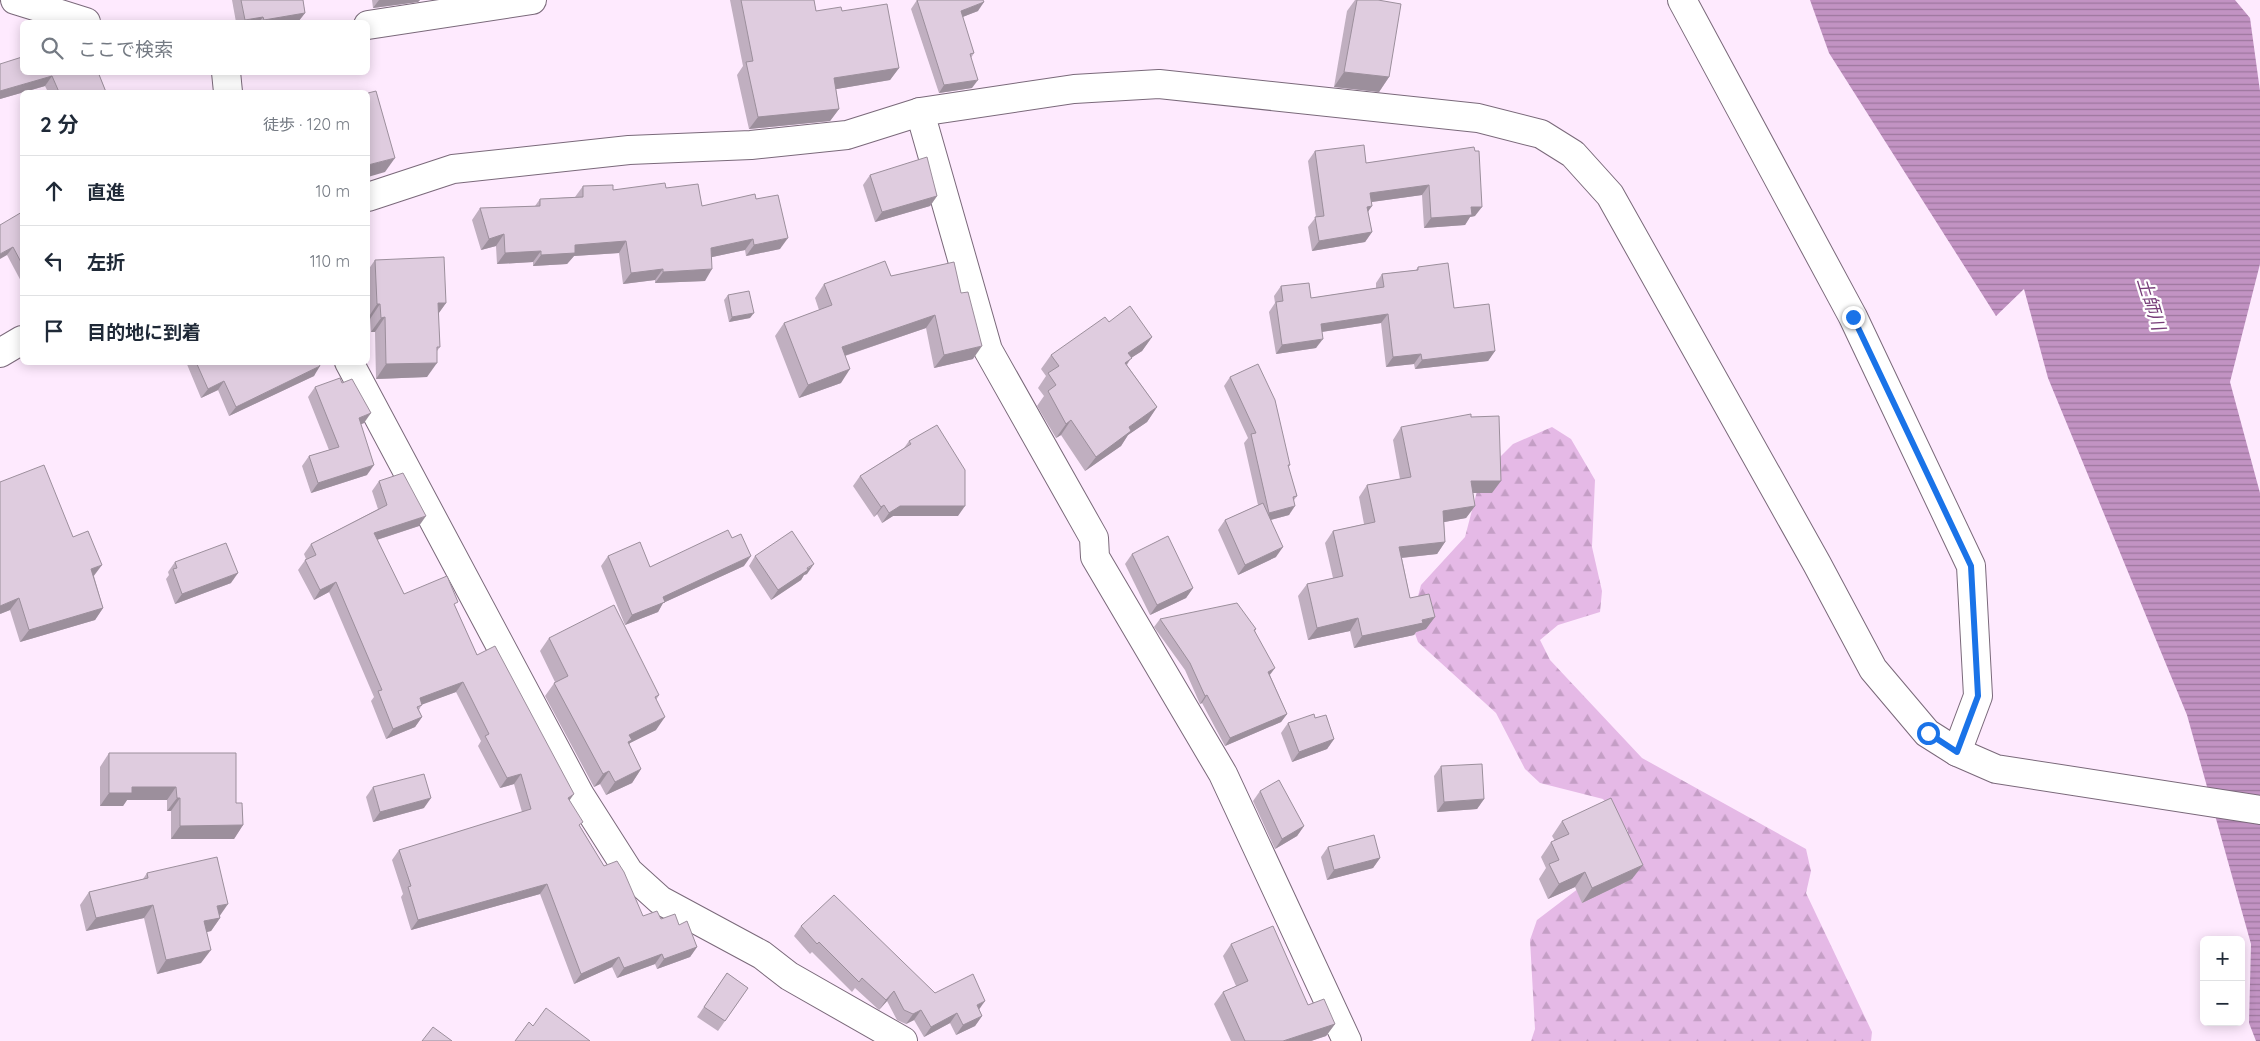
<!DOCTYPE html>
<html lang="ja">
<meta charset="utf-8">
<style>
body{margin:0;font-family:Quicksand,"Noto Sans JP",sans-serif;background:#f2f2f3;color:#1f2937}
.controls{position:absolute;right:15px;bottom:15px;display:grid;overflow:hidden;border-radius:8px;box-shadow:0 2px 12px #0003}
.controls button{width:45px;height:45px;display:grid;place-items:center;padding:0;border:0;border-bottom:1px solid #e0e1e3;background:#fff;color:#1f2937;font:25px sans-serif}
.stop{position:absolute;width:15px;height:15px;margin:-11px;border:4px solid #1a73e8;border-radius:50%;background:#fff}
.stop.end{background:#1a73e8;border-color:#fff;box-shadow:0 1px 5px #0008}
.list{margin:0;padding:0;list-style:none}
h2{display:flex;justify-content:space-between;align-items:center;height:65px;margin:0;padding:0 20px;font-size:21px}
h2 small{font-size:16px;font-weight:400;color:#747a83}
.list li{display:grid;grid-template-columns:32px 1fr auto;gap:15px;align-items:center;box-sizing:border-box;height:70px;padding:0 20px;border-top:1px solid #e0e1e3}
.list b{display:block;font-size:19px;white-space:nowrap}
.list em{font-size:16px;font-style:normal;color:#747a83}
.icon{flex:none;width:28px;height:28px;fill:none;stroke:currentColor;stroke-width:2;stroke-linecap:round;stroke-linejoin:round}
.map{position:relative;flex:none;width:2260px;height:1041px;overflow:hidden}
.search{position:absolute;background:#fff;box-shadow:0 2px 12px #0003;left:20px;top:20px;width:350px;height:55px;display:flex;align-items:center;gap:12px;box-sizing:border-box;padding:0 18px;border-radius:8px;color:#747a83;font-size:19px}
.panel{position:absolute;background:#fff;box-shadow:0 2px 12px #0003;left:20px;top:90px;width:350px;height:275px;border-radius:8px}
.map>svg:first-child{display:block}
.forest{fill:url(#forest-firs)}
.water{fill:url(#water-rules)}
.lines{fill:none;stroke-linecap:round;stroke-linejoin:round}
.minor-casing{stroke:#7a697a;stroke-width:30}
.minor{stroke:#fff;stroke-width:28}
.wall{fill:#c0afc0}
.shaded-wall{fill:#9c8f9c}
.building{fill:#dfccdf;stroke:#9c8f9c}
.route{stroke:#1a73e8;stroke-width:6}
.labels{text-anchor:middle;stroke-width:4.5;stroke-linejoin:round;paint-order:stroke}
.water-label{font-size:18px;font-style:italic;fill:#773d79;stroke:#fff}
</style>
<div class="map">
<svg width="2260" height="1041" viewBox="0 0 2260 1041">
<defs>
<pattern id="forest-firs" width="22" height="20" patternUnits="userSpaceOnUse" patternTransform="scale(1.25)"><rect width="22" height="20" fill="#e5b9e6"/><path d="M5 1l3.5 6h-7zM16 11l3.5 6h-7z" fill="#c49ec5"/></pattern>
<pattern id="water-rules" width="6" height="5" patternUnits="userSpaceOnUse" patternTransform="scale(1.25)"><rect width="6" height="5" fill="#c293c3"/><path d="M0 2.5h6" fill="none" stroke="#9d779e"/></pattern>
</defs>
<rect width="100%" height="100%" fill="#feeafe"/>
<path class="forest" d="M1552 427 1571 439 1595 480 1592 547 1602 591 1600 612 1558 625 1540 640 1550 660 1642 758 1806 849 1811 871 1806 893 1872 1032 1871 1041H1531L1535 1029 1530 940 1537 920 1604 869 1622 851 1628 831 1603 799 1540 783 1525 769 1496 713 1418 642 1411 622 1421 585 1465 537 1481 476 1513 444Z"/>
<path class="water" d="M1810 0H2235L2250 18 2260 91V264L2230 382 2260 493V1041H2256L2249 1023 2251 944 2187 715 2048 378 2024 289 1996 316 1829 53Z"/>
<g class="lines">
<defs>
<g id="minor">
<path d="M15 0 86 22"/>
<path d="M1682 0 1853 317 1971 566 1978 696 1957 752"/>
<path d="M368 25 532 0"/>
<path d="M226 72 228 92"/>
<path d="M920 112 988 350 1094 538 1095 557 1223 774 1347 1041"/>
<path d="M368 197 453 169 629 150 751 145 847 135 920 112 1074 89 1159 84 1478 118 1541 134 1573 154 1610 195 1817 564 1873 669 1927 733 1957 752 1996 769 2260 810"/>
<path d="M0 353 22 340"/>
<path d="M349 362 580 795 629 872 660 900 762 955 789 976 903 1041"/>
</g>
</defs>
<use href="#minor" class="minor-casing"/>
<use href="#minor" class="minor"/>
</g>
<g class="wall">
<path d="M232 0H303L305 13 298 22H236Z"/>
<path d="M372 0H420L418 2 373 8Z"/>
<path d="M730 0H814L816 11H842L899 68 890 80 836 89 839 109 830 121 749 129 737 75 743 66Z"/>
<path d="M917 0 978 11 962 17 974 53 971 58 972 88 939 93 911 9Z"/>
<path d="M1355 0H1378L1389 77 1379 92 1334 87 1347 11Z"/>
<path d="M0 64 98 72 106 92H48L45 86 0 99Z"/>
<path d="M1474 147 1475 216 1470 217 1465 225 1424 228 1422 195 1372 202 1368 212 1372 232 1365 242 1312 251 1308 227 1316 217 1308 161 1315 151 1366 163Z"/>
<path d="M870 175 937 196 930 206 875 222 863 185Z"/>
<path d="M583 186 613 190 666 188 702 206 756 199 780 249 746 256 745 250 712 257 705 281 655 283V280L623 284 619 253 574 256 567 264 533 266V262L497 264 496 246 481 250 472 220 480 208 535 206 540 199 575 197Z"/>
<path d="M22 212V283L7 255Z"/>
<path d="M375 260 446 303 438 314 440 347 437 351 427 377 376 379 375 332H371L370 319H368V270Z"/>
<path d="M954 262 973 359 934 368 926 328 845 356 841 383 799 398 775 336 784 323 819 310 815 298 824 284 891 276Z"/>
<path d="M1418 267 1454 308 1495 351 1488 361 1415 369 1414 364 1386 367 1381 323 1322 332 1316 348 1276 354 1269 312 1275 303 1274 296 1281 286 1311 298 1376 288V283L1382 274 1416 270Z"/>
<path d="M728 295 750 318 729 322 724 300Z"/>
<path d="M1109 322 1152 337 1142 351 1131 358 1127 365 1157 407 1147 422 1128 435 1121 446 1085 471 1061 435 1056 438 1037 406 1044 396 1038 388 1046 376 1041 369 1051 355Z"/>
<path d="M186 362H318L314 376 229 416 218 390 201 398Z"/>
<path d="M1230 377 1290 465 1288 468 1297 496 1294 500 1289 515 1271 520 1276 557 1238 575 1218 530 1225 520 1258 505 1244 443 1248 438 1224 386Z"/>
<path d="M342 383 364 423 361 424 367 475 311 493 302 466 309 456 329 450 308 397 315 387Z"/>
<path d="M1401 427 1492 493H1473L1475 506 1466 518 1444 522 1445 542 1437 554 1402 558 1410 598 1426 629 1416 632 1414 635 1354 648 1350 631 1308 640 1298 596 1307 584 1333 578 1325 543 1333 531 1364 524 1359 497 1367 485 1400 479 1393 440Z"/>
<path d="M909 441 958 516H893L882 523 877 514 874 517 853 486 860 476 904 448Z"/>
<path d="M379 481 419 526 377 540 404 594 455 606 477 655 570 801 580 826 604 866 643 916 661 919 679 925 697 947 690 957 657 969 655 964 617 978 612 967 574 984 540 894 411 930 401 897 403 894 392 860 399 850 522 812 514 784 500 788 478 746 481 741 456 692 422 704 419 710 422 717 415 727 386 739 371 701 374 697 329 592 314 600 298 570 306 559 304 554 311 544 378 509 372 491Z"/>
<path d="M73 537 94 576 103 608 95 620 20 642 10 610 0 614Z"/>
<path d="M1132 554 1193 588 1186 598 1150 615 1125 564Z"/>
<path d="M608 556 650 567 744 566 663 603 658 612 625 625 601 566Z"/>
<path d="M755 556 807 574 804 575 801 580 771 600 749 566Z"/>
<path d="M175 562 231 583 175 604 166 579 169 575 168 572Z"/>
<path d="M1160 619 1256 629 1255 631 1270 675 1287 714 1281 722 1225 746 1202 703 1200 704 1185 670 1154 627Z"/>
<path d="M549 638 659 695 656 700V730L630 743 629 744 641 769 632 783 606 795 600 784 594 787 545 696 555 682 540 651Z"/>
<path d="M1315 718 1334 739 1327 749 1292 762 1281 733 1288 723Z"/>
<path d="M109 753 236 803 243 825 234 839H171V811H167V800H127L123 806H100V767Z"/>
<path d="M1441 766 1484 799 1477 809 1437 812 1434 776Z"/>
<path d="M373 787 424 808 373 822 366 797Z"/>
<path d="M1260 791 1304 826 1297 836 1275 849 1253 801Z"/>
<path d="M1562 821 1632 879 1582 903 1575 887 1548 899 1539 879 1546 868 1541 857 1551 842 1555 841 1552 836Z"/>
<path d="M1328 847 1380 858 1373 868 1327 880 1321 857Z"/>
<path d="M147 873 220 916V918L211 931 206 932 201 963 157 974 144 918 86 931 80 905 89 892 143 879Z"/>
<path d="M801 926 935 993 979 1010 982 1016 975 1026 956 1035 950 1023 924 1037 914 1020 906 1024 897 1020 887 1001 879 1010 855 988 852 992 812 952 810 954 794 936Z"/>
<path d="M1231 944 1308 1005 1335 1024 1326 1036 1311 1041H1231L1214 1004 1223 992 1236 986 1223 956Z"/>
<path d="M727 973 748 988 718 1031 697 1017Z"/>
</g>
<g class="shaded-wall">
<path d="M379 0H420L418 2 373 8Z"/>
<path d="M984 2 978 11 955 20 961 11Z"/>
<path d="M305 13 298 22H262L264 20Z"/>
<path d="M263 17 259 22H243L245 20Z"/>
<path d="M899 68 890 80 825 91 834 78Z"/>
<path d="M1344 72 1389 77 1379 92 1334 87Z"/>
<path d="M52 76 45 86 0 99V91Z"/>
<path d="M978 80 972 88 939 93 944 85Z"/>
<path d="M839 109 830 121 749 129 758 117Z"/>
<path d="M395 158 385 172 368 177V165Z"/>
<path d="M1429 185 1422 195 1364 203 1370 193Z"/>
<path d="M937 196 930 206 875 222 882 212Z"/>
<path d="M1372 206 1365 216 1367 207Z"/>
<path d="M1471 207H1482L1475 216 1470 217 1465 225 1424 228 1431 218Z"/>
<path d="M1372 232 1365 242 1312 251 1319 241Z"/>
<path d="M504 234 496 246 481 250 489 239Z"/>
<path d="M788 238 780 249 746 256 754 245Z"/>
<path d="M753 239 745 250 703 259 711 248Z"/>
<path d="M626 241 619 253 574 256 567 264 533 266 541 255 575 245Z"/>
<path d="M13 247 7 255 0 259V254Z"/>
<path d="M541 251 533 262 497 264 505 253Z"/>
<path d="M663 269 655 280 623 284 631 273Z"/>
<path d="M712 269 705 281 655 283 663 272Z"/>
<path d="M438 303H446L436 317Z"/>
<path d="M377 304H380L370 319H368V318Z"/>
<path d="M754 313 750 318 729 322 732 317Z"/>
<path d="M1388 314 1381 323 1314 333 1321 324Z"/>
<path d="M935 315 926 328 832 360 842 347Z"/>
<path d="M385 317 375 332H371L381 318Z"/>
<path d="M1152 337 1142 351 1131 358 1121 372 1128 353Z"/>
<path d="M1323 339 1316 348 1276 354 1282 345Z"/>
<path d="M982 346 973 359 934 368 944 355Z"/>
<path d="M1495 351 1488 361 1415 369 1422 360Z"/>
<path d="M1421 354 1414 364 1386 367 1393 357Z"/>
<path d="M437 363 427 377 376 379 386 364Z"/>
<path d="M320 366 314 376 229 416 236 407Z"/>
<path d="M850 369 841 383 799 398 808 385Z"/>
<path d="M224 381 218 390 201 398 208 389Z"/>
<path d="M1157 407 1147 422 1128 435 1121 446 1085 471 1096 457 1129 427Z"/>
<path d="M371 413 364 423 352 428 359 418Z"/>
<path d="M1071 420 1061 435 1056 438 1066 424Z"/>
<path d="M374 465 367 475 311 493 318 483Z"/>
<path d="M1471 481H1501L1492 493H1462Z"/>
<path d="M884 505 877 514 874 517 881 507Z"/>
<path d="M900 506H965L958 516H893L882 523 889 513Z"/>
<path d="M1295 506 1289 515 1262 522 1269 513Z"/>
<path d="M1475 506 1466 518 1434 524 1443 511Z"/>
<path d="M426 516 419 526 367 543 374 533Z"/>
<path d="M1445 542 1437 554 1390 559 1399 547Z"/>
<path d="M1283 547 1276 557 1238 575 1245 565Z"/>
<path d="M751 556 744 566 663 603 658 612 625 625 632 615 663 597Z"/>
<path d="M814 564 807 574 804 575 801 580 771 600 778 590Z"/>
<path d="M102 565 93 577 91 569Z"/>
<path d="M238 573 231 583 175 604 182 594Z"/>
<path d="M336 582 329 592 314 600 320 590Z"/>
<path d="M1193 588 1186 598 1150 615 1157 605Z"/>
<path d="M19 598 10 610 0 614V606Z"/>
<path d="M103 608 95 620 20 642 29 630Z"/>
<path d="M1435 617 1426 629 1416 632 1414 635 1354 648 1362 636Z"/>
<path d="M1358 618 1350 631 1308 640 1317 628Z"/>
<path d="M1275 668 1269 676 1268 672Z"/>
<path d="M463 682 456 692 413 708 420 698Z"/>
<path d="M1207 695 1202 703 1200 704 1205 696Z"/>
<path d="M1287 714 1281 722 1225 746 1230 738Z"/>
<path d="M422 717 415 727 386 739 393 729Z"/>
<path d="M665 717 656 730 630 743 623 754 629 735Z"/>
<path d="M1334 739 1327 749 1292 762 1299 752Z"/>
<path d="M641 769 632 783 606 795 615 782Z"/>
<path d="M609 771 600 784 594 787 603 774Z"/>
<path d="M521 774 514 784 500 788 507 778Z"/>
<path d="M132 787H176L167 800H127L123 806H100L109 793Z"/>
<path d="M574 794 567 804 568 798Z"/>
<path d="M177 798H180L171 811H167Z"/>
<path d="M431 798 424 808 373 822 380 812Z"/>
<path d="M1484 799 1477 809 1437 812 1444 802Z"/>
<path d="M243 825 234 839H171L180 826Z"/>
<path d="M1304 826 1297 836 1275 849 1282 839Z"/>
<path d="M1380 858 1373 868 1327 880 1334 870Z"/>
<path d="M1643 865 1632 879 1582 903 1592 888Z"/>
<path d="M1585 872 1575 887 1548 899 1559 884Z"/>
<path d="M547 884 540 894 411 930 418 920Z"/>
<path d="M228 904 219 917 217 906Z"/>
<path d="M153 905 144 918 86 931 96 918Z"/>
<path d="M220 918 211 931 195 935 204 921Z"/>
<path d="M697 947 690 957 657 969 664 959Z"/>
<path d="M211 950 201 963 157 974 166 960Z"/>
<path d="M662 954 655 964 617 978 624 968Z"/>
<path d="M619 957 612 967 574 984 581 974Z"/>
<path d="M894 991 887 1001 879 1010 886 1000Z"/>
<path d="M985 1001 978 1011 977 1005Z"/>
<path d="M921 1010 914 1020 906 1024 913 1014Z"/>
<path d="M957 1013 950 1023 924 1037 931 1027Z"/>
<path d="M982 1016 975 1026 956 1035 963 1025Z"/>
<path d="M1335 1024 1326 1036 1311 1041H1283Z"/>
</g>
<g class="building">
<path d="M241 0H303L305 13 264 20 263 17 245 20Z"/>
<path d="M741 0H814L816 11 841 7 842 11 887 4 899 68 834 78 839 109 758 117 746 62 753 61Z"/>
<path d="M917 0H983L984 2 961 11 974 53 970 54 978 80 944 85Z"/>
<path d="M1357 0H1378L1401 4 1389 77 1344 72Z"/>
<path d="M22 57V72H98L106 92H59L52 76 0 91V64Z"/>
<path d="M376 91 395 158 368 165V93Z"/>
<path d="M1364 145 1366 163 1474 147 1475 151H1479L1482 207H1471L1472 215 1431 218 1429 185 1370 193 1372 206 1367 207 1372 232 1319 241 1315 217 1324 216 1315 151Z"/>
<path d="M927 157 937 196 882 212 870 175Z"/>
<path d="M665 183 666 188 698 184 702 206 755 194 756 199 778 195 788 238 754 245 753 239 711 248 712 269 663 272V269L631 273 626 241 575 245V253L541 255V251L505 253 504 234 489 239 480 208 540 206V199L583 197V186L613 185V190Z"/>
<path d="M22 212V264L13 247 0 254V225Z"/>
<path d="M444 257 446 303H438L440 347H437V363L386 364 385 317 381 318 380 304H377L375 260Z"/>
<path d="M885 261 891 276 954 262 961 293 968 292 982 346 944 355 935 315 842 347 850 369 808 385 784 323 832 305 824 284Z"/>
<path d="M1448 263 1454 308 1489 304 1495 351 1422 360 1421 354 1393 357 1388 314 1321 324 1323 339 1282 345 1276 302 1283 301 1281 286 1309 283 1311 298 1384 287 1382 274 1418 270V267Z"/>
<path d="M749 291 754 313 732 317 728 295Z"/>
<path d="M1130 306 1152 337 1128 353 1132 358 1125 363 1157 407 1129 427 1131 431 1096 457 1071 420 1066 424 1048 391 1056 385 1048 373 1059 366 1051 355 1105 317 1109 322Z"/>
<path d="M196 362H318L320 366 236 407 224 381 208 389Z"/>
<path d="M1258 364 1275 400 1290 465H1288L1297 496 1293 497 1295 506 1269 513 1251 434 1256 433 1230 377Z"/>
<path d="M340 378 342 383 352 379 371 413 359 418 374 465 318 483 309 456 339 447 315 387Z"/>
<path d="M1471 414V417L1499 416 1501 481H1471L1475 506 1443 511 1445 542 1399 547 1410 598 1429 594 1435 617 1422 620 1423 623 1362 636 1358 618 1317 628 1307 584 1343 576 1333 531 1375 522 1367 485 1411 477 1401 427Z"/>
<path d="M937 425 965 470V506H900L889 513 884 505 881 507 860 476 911 444 909 441Z"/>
<path d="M44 465 73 537 88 531 102 565 91 569 103 608 29 630 19 598 0 606V482Z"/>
<path d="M403 473 426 516 374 533 404 594 447 576 458 602 454 604 477 655 495 646 574 794 568 798 583 822 579 825 604 866 617 861 624 872 643 916 657 911 661 919 675 914 679 925 687 921 697 947 664 959 662 954 624 968 619 957 581 974 547 884 418 920 408 887 411 886 399 850 531 809 521 774 507 778 485 736 489 734 463 682 420 698 422 705 417 707 422 717 393 729 378 691 382 690 336 582 320 590 305 560 316 555 311 544 387 505 379 481Z"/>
<path d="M1263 503 1283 547 1245 565 1225 520Z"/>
<path d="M728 530 732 538 741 534 751 556 663 597 665 602 632 615 608 556 640 542 650 567Z"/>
<path d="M792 531 814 564 807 568 808 570 778 590 755 556Z"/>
<path d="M1168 536 1193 588 1157 605 1132 554Z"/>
<path d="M226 543 238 573 182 594 173 569 177 568 175 562Z"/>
<path d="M1237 603 1256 629 1254 630 1275 668 1268 672 1287 714 1230 738 1207 695 1205 696 1190 663 1160 619Z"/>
<path d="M614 605 659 695 655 697 665 717 629 735 632 740 628 742 641 769 615 782 609 771 603 774 554 683 568 676 549 638Z"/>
<path d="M1314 714 1315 718 1326 715 1334 739 1299 752 1288 723Z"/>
<path d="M109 753H236V803H242L243 825 180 826V798H177L176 787H132V793H109Z"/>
<path d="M1482 764 1484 799 1444 802 1441 766Z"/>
<path d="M424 774 431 798 380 812 373 787Z"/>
<path d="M1279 780 1304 826 1282 839 1260 791Z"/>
<path d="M1611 798 1643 865 1592 888 1585 872 1559 884 1549 864 1559 860 1551 842 1569 834 1562 821Z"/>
<path d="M1374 835 1380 858 1334 870 1328 847Z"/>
<path d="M217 857 228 904 217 906 220 918 204 921 211 950 166 960 153 905 96 918 89 892 148 878 147 873Z"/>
<path d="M834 895 935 993 973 974 985 1001 977 1005 982 1016 963 1025 957 1013 931 1027 921 1010 913 1014 904 1010 894 991 886 1000 862 978 859 982 819 942 817 944 801 926Z"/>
<path d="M1273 926 1308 1005 1324 999 1335 1024 1283 1041H1245L1223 992 1248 981 1231 944Z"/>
<path d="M727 973 748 988 725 1021 704 1007Z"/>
<path d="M546 1008 590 1041H515L529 1022 533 1026Z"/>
<path d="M433 1027 452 1041H422Z"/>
</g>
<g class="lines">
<path class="route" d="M1853 317 1971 566 1978 696 1957 752 1928 733"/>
</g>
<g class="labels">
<g class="water-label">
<text transform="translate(2151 304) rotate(73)" y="6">土師川</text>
</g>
</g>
</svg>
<div class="controls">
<button>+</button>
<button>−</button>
</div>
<div class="stop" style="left:1928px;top:733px"></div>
<div class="stop end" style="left:1853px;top:317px"></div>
<div class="search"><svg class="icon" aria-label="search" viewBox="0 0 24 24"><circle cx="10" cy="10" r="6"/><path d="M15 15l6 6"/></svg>ここで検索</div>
<section class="panel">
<h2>2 分<small>徒歩 · 120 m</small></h2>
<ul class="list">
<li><svg class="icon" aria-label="ahead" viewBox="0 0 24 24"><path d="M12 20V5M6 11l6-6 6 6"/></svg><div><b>直進</b></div><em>10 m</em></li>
<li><svg class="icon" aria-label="left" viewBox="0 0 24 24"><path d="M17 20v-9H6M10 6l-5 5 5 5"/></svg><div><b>左折</b></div><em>110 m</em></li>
<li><svg class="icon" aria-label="arrive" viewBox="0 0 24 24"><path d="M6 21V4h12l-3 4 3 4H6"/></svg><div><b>目的地に到着</b></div></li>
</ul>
</section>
</div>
